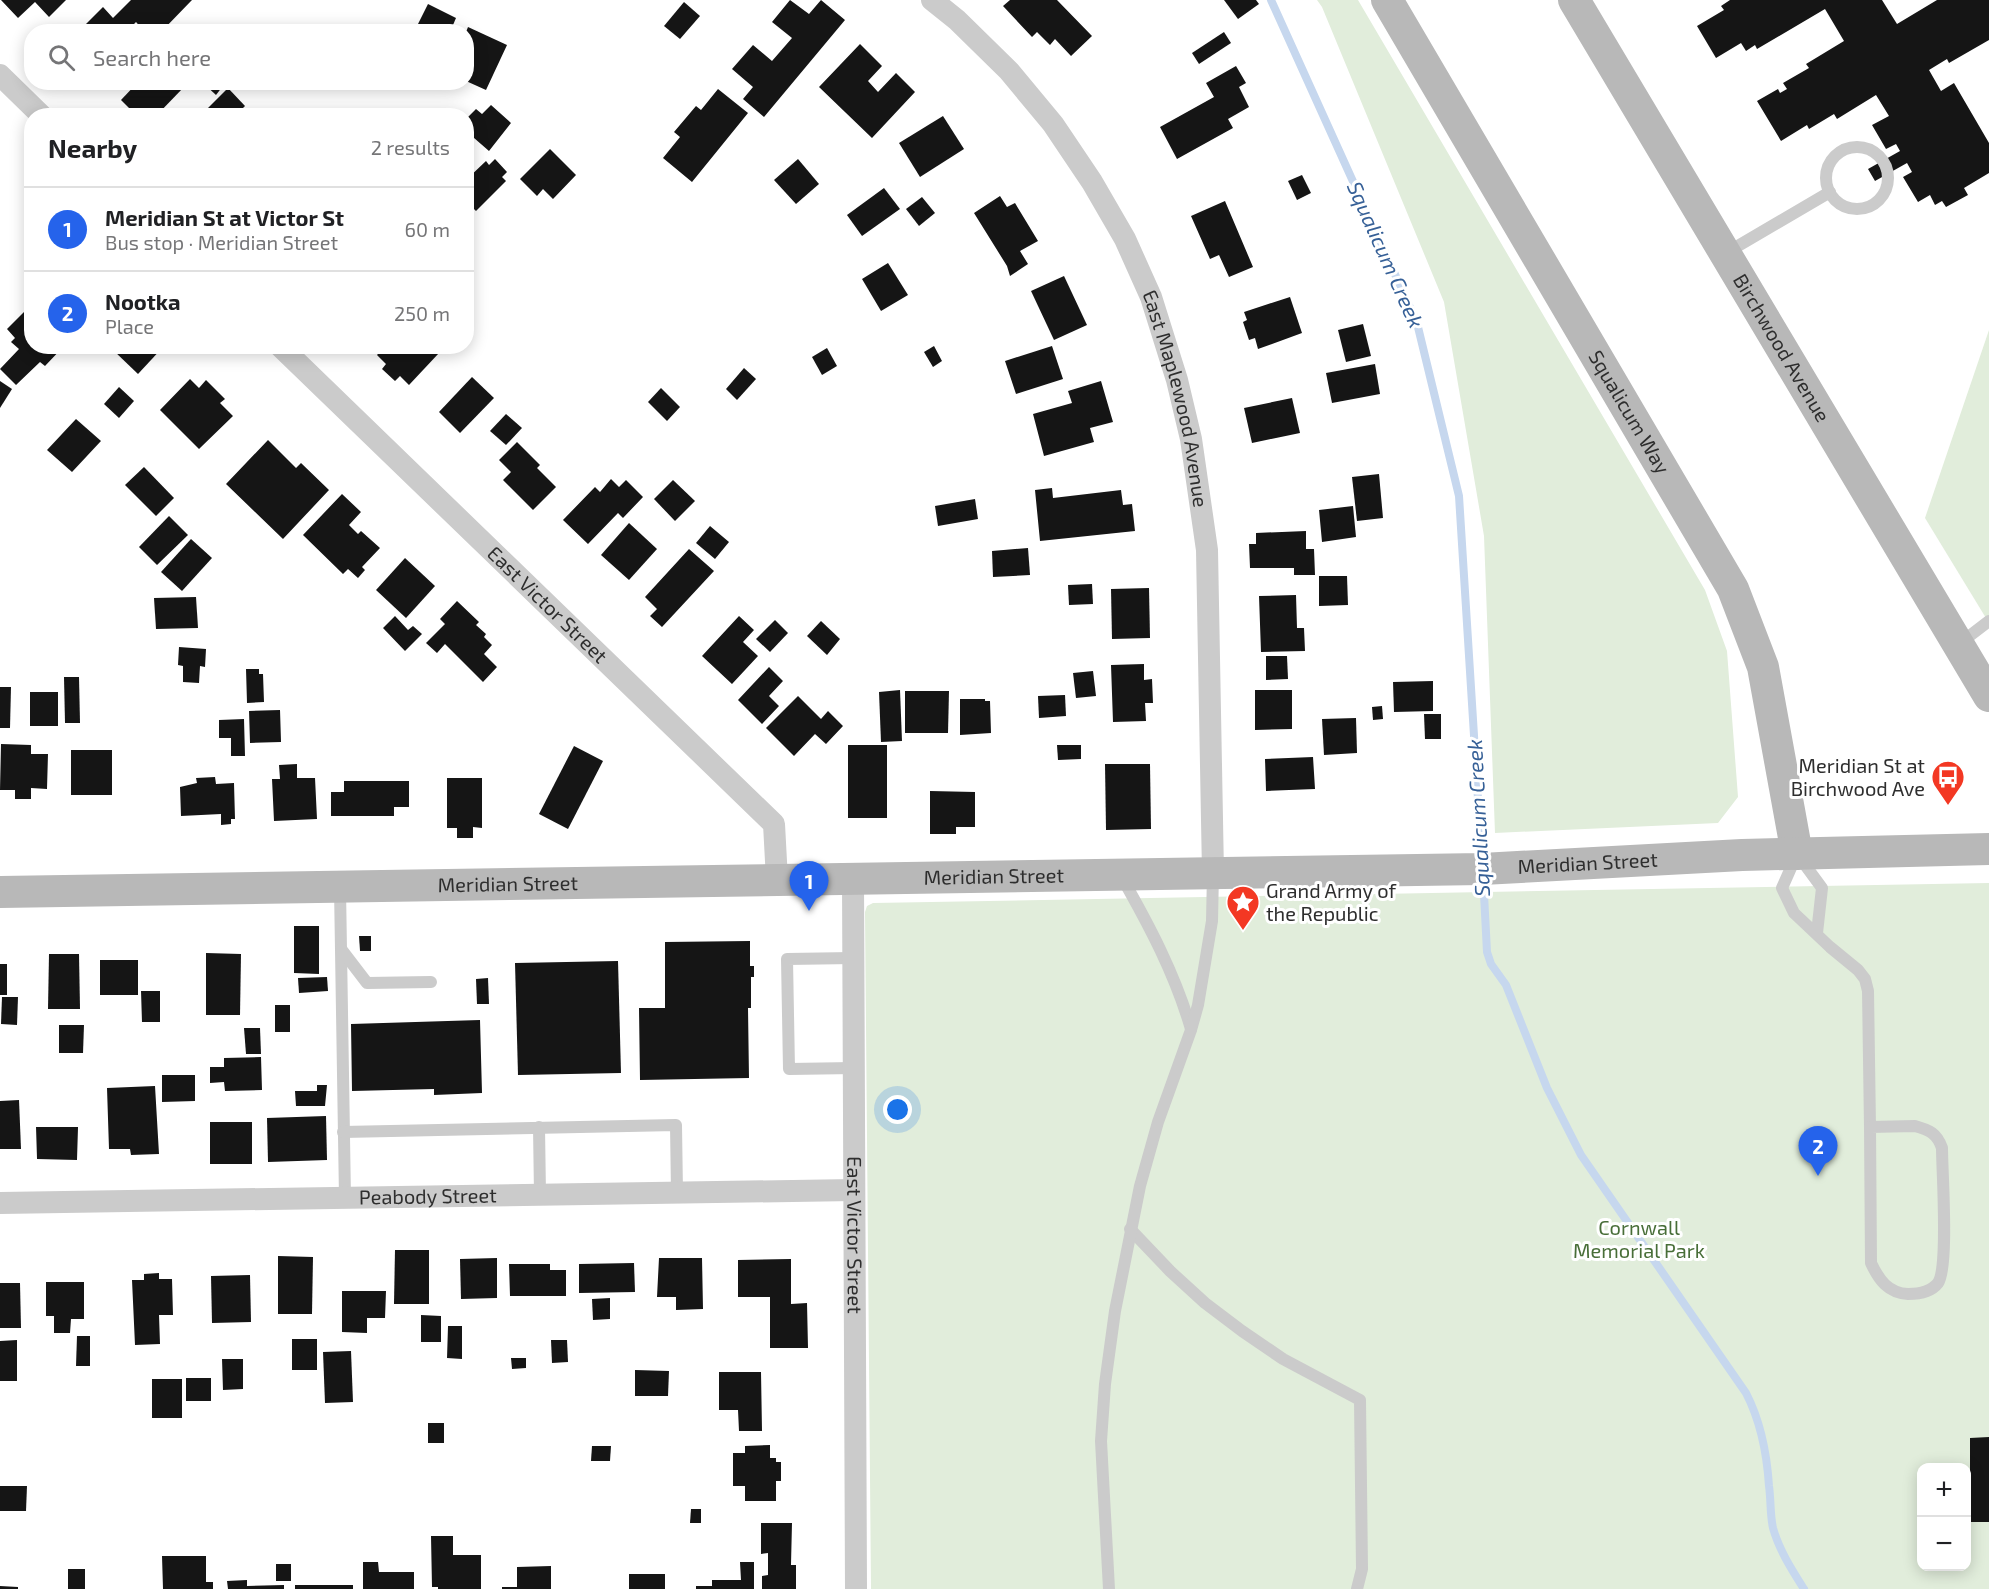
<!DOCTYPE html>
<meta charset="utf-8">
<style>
body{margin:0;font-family:"Exo 2",sans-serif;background:#f2f2f2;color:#202124}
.controls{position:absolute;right:18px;bottom:18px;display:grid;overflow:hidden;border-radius:12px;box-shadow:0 3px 15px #0003}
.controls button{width:54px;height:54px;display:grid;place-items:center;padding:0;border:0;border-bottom:2px solid #e0e0e0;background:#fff;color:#202124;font:30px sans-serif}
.you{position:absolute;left:898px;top:1110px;width:21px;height:21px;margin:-15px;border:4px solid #fff;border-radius:50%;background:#1a73e8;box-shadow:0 0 0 9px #1a73e833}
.badge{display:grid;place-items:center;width:39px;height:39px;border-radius:50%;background:#2563eb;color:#fff;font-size:20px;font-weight:700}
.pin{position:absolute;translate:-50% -50px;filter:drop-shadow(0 2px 3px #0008)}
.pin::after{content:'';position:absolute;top:32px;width:21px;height:18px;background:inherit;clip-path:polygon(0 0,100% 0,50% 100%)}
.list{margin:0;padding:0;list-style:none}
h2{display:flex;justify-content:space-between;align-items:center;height:78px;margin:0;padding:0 24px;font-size:26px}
h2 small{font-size:20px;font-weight:400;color:#757577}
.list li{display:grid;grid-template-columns:39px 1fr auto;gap:18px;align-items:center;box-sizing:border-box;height:84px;padding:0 24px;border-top:2px solid #e0e0e0}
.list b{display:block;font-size:22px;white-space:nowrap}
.list p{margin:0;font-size:20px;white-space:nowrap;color:#757577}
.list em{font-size:20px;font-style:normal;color:#757577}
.icon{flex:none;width:33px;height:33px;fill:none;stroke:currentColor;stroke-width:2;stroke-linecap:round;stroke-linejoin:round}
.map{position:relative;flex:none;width:1989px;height:1589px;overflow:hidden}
.search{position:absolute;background:#fff;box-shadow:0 3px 15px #0003;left:24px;top:24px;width:450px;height:66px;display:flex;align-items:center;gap:15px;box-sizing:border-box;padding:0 21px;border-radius:24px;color:#757577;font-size:22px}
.panel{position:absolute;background:#fff;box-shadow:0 3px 15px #0003;left:24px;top:108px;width:450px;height:246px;border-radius:24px}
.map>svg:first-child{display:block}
.green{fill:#e1eddb;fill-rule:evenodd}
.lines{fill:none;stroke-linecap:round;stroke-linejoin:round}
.stream{stroke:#c6d7ee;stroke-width:8}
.building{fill:#151515}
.lane{stroke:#cbcbcb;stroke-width:12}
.street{stroke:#cbcbcb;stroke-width:22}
.secondary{stroke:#b8b8b8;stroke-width:32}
.labels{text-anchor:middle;stroke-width:6;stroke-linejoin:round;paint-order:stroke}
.street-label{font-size:20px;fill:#2e2e2e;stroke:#fff}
.poi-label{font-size:20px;fill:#2e2e2e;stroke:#fff;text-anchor:end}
.park-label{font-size:20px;fill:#486e38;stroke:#fff}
.water-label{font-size:21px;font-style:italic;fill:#366097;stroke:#fff}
</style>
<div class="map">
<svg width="1989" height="1589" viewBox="0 0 1989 1589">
<rect width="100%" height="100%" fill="#fff"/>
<g class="green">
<path d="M1317 0H1358L1705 590 1727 651 1738 797 1718 823 1495 833 1484 536 1444 302 1322 7Z"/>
<path d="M1989 330V623L1925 518Z"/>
<path d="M1989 883V1589H871L865 912 867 906 873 903ZM1922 1468H1966V1566H1922Z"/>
</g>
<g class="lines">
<g class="stream">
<path d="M1271 0 1417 323 1459 496 1482 863"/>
<path d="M1483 875 1487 952 1491 964 1506 985 1547 1088 1581 1155 1746 1393C1761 1422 1767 1455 1769 1486 1771 1500 1770 1515 1773 1528 1779 1550 1792 1570 1804 1589"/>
</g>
</g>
<g class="building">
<path d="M1 0H66L49 17 35 2 18 18Z"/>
<path d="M131 0H192L161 32H145L136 22 126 32H78L103 7 113 18Z"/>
<path d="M790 0 809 14 821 0 845 20 764 117 743 99 753 87 732 69 753 45 772 61 792 38 772 22Z"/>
<path d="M1010 0H1057L1092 36 1071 56 1055 39 1050 45 1037 32 1032 37 1003 6Z"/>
<path d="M1224 0H1256L1259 4 1238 19Z"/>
<path d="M1730 0H1882L1897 24 1937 0H1989V40L1949 63 1947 59 1929 70 1941 91 1954 83 1989 143V173L1964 188 1968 195 1946 207 1942 201 1935 205 1930 195 1918 202 1903 177 1912 172 1907 163 1875 181 1868 169 1900 151 1896 144 1886 149 1872 125 1889 116 1876 95 1837 119 1834 114 1809 129 1807 125 1781 141 1757 101 1778 89 1780 93 1787 89 1783 83 1809 68 1806 64 1844 41 1825 9 1757 49 1755 45 1746 51 1741 43 1716 58 1697 26 1724 10 1721 6Z"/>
<path d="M684 2 700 16 680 39 664 26Z"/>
<path d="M428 4 456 18 450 32H414Z"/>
<path d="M468 27 507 45 486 90 466 81V32Z"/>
<path d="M1224 32 1231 43 1199 64 1192 53Z"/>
<path d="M860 44 882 66 868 81 878 92 896 73 915 92 872 138 819 87Z"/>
<path d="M1236 66 1246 83 1239 87 1249 107 1228 119 1233 128 1177 159 1160 127 1214 97 1206 83Z"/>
<path d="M138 82H180L184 87 156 116H137L121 100Z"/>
<path d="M202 82H226L216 95Z"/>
<path d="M228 88 245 106 235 116H213L207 109Z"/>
<path d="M718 89 748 113 692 182 663 158 680 137 674 132 696 106 701 110Z"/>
<path d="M491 105 511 123 489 151 466 131V119L476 109 482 114Z"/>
<path d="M943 116 964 149 920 177 899 143Z"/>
<path d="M550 149 576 175 553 199 543 189 537 196 520 179Z"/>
<path d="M495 159 507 172 502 177 506 181 476 211 466 201V180L486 161 489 165Z"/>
<path d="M798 159 819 184 796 204 774 180Z"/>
<path d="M1302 175 1311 193 1297 200 1288 181Z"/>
<path d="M884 188 900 209 862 236 847 215Z"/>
<path d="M1000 196 1007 207 1015 203 1038 241 1020 251 1028 264 1010 276 1007 266 974 213Z"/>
<path d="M922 197 935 213 919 226 906 209Z"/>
<path d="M1225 201 1253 267 1229 277 1219 255 1210 259 1191 216Z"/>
<path d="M466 262 474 269 466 277Z"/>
<path d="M888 263 908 295 881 311 862 279Z"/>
<path d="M1064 276 1087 325 1054 340 1031 291Z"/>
<path d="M1290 297 1302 333 1258 349 1255 338 1249 340 1243 322 1247 320 1244 312Z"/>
<path d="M27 309 32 313V346H64L45 366 40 362 16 385 0 369 19 349 11 342 15 338 7 329Z"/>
<path d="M1363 324 1371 356 1346 362 1338 330Z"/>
<path d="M116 346H164L138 374 113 350Z"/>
<path d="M385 346H432L439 353 409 385 400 376 395 381 382 369 386 364 377 355Z"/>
<path d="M934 346 942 361 933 367 924 352Z"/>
<path d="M1052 346 1063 379 1016 394 1005 361Z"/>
<path d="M827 348 837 366 822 375 812 357Z"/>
<path d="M1375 364 1380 394 1332 403 1326 373Z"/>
<path d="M744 368 756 379 737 400 726 389Z"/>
<path d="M472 377 494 398 460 433 439 412Z"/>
<path d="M190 379 199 388 206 380 225 399 220 403 233 416 199 449 160 410Z"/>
<path d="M0 381 12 389 0 408Z"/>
<path d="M1101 381 1113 422 1090 428 1094 442 1044 456 1033 414 1072 403 1068 391Z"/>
<path d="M119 387 134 401 119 418 104 404Z"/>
<path d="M661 388 680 407 667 421 648 402Z"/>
<path d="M1292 398 1300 433 1252 443 1244 408Z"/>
<path d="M506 414 522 428 506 445 490 431Z"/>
<path d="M76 419 101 441 72 472 47 450Z"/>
<path d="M268 440 296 468 301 463 329 490 283 539 226 484Z"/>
<path d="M517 442 540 465 537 468 556 487 533 510 503 480 511 472 499 460Z"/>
<path d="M144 467 174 498 156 516 125 485Z"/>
<path d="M1379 474 1383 518 1357 521 1352 477Z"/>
<path d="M611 479 619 487 626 480 643 497 623 518 618 513 588 544 563 520 595 487 600 492Z"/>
<path d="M673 480 695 501 675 521 654 499Z"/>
<path d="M1052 488 1053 498 1121 490 1123 505 1132 504 1135 531 1040 541 1035 490Z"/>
<path d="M342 494 361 512 349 525 358 534 361 531 380 548 362 567 365 570 358 578 348 569 343 574 303 535Z"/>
<path d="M975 499 978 519 938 526 935 506Z"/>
<path d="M1353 506 1356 537 1322 542 1319 510Z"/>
<path d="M169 516 188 535 157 565 139 547Z"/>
<path d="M629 523 657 549 629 580 601 555Z"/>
<path d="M710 526 729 542 715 559 696 543Z"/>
<path d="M1306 531V549H1314L1315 575H1294V568H1250L1249 544H1256V533Z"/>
<path d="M191 539 212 558 182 591 161 572Z"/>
<path d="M1028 548 1030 575 993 577 992 551Z"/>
<path d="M689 549 714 571 662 627 650 616 657 609 645 597Z"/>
<path d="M405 558 435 586 406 618 376 590Z"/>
<path d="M1319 576H1347L1348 605 1319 606Z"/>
<path d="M1092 584 1093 604 1069 605 1068 585Z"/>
<path d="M1149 588 1150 638 1112 639 1111 589Z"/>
<path d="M1296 595 1297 628H1304L1305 651 1261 652 1259 596Z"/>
<path d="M196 597 198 628 156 629 154 598Z"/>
<path d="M457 601 479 622 476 625 486 634 484 637 492 645 484 654 497 667 483 682 445 644 437 653 426 643 445 624 440 619Z"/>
<path d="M395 616 408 630 413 626 422 634 405 651 383 628Z"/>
<path d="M739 616 754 630 743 642 758 656 732 684 702 656Z"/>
<path d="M775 620 788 633 770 652 756 639Z"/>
<path d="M821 621 840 639 827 655 807 636Z"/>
<path d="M179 647 206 649 205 667 200 666 199 683 183 682V666L178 665Z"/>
<path d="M1266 656H1287L1288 679 1266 680Z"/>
<path d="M1144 664V680L1152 679 1153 703H1145L1146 721 1113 722 1111 665Z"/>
<path d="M769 667 783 681 769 696 779 706 762 724 738 700Z"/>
<path d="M246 669H259V674H263L264 702 247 703Z"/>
<path d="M1093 671 1096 696 1076 698 1073 673Z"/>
<path d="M64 677H79L80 723H65Z"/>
<path d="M1433 681V711L1394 712 1393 682Z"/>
<path d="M0 687H11L10 728H0Z"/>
<path d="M900 690 902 741 881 742 879 692Z"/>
<path d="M1255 690H1292V729L1255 730Z"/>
<path d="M905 691H949L948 733H905Z"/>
<rect x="30" y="692" width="28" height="34"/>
<path d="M1065 695 1066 716 1039 718 1038 696Z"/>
<path d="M798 696 821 719 828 711 843 726 826 744 815 734 794 756 766 728Z"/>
<path d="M960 699H985V701H990L991 733 960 735Z"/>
<path d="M1382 706 1383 719 1373 720 1372 707Z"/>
<path d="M280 710 281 742 250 743 249 711Z"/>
<path d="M1424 714H1441V739H1425Z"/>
<path d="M1356 718 1357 753 1324 755 1322 719Z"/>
<path d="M244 719 245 756H231V738H219V720Z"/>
<path d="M1 744 31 745V754H48L47 789 31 788V799H15V790H0Z"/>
<rect x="848" y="745" width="39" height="73"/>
<path d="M1057 745H1081V759L1058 760Z"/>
<path d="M574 746 603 761 568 829 539 814Z"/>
<rect x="71" y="750" width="41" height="45"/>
<path d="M1313 757 1315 789 1266 791 1265 759Z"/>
<path d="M297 764V778H315L317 819 274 821 272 779H280L279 765Z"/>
<path d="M1105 764H1150L1151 829 1106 830Z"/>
<path d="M215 777 216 784 234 783 235 819H231V824L221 825V814L181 816 180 787 197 783 196 778Z"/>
<path d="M447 778H482V828L473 827V838H457V828H447Z"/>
<path d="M344 781H409V807H394V816H331V792H344Z"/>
<path d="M930 791 975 792V827H956V834H930Z"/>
<path d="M294 926H319V974L294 973Z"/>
<path d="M359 936H371V951H360Z"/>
<path d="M750 941V966H754V977H751V1008H748L749 1078 640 1080 639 1008H665V942Z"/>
<path d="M206 953 241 954 240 1015H206Z"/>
<path d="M49 954H79L80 1009H48Z"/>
<rect x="100" y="960" width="38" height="35"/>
<path d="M618 961 621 1073 518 1075 515 963Z"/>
<rect x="0" y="964" width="7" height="31"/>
<path d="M327 977 328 991 299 993 298 978Z"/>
<path d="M488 978 489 1004H477L476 979Z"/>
<path d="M141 991H160V1022H142Z"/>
<path d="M2 997H18L17 1025 1 1024Z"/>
<rect x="275" y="1005" width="15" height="27"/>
<path d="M480 1020 482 1093 434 1095V1089L352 1091 351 1024Z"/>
<path d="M59 1025H84L83 1053H59Z"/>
<path d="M244 1028H260L261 1054H246Z"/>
<path d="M261 1057 262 1090 225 1091 224 1082 210 1083V1067H224V1058Z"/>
<path d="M162 1075H195V1101L162 1102Z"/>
<path d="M317 1085H327L325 1106H296L295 1091H317Z"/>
<path d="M155 1086 159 1154 131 1155 130 1149H109L107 1088Z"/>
<path d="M19 1100 21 1149H0V1101Z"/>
<path d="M326 1116 327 1160 268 1162 267 1118Z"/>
<rect x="210" y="1122" width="42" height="42"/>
<path d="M36 1127H78L77 1160 37 1159Z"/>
<path d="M395 1250H429V1304H394Z"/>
<path d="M278 1256 313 1257 312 1314H278Z"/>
<path d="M497 1258V1298L461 1299 460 1259Z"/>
<path d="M659 1258H702L703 1309 676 1310V1297H657Z"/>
<path d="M791 1259V1304L807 1303 808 1348H770V1297H738V1260Z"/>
<path d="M634 1263 635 1292 579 1293V1264Z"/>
<path d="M509 1264H550V1270H566V1296H510Z"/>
<path d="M159 1273V1279H172L173 1315H159L160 1344 135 1345 132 1280H144V1274Z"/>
<path d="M250 1275 251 1322 212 1323 211 1276Z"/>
<path d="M46 1282H84V1319H71L70 1333H54V1316H46Z"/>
<path d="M0 1283H20L21 1328H0Z"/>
<path d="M342 1291H386L385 1318H367V1333L342 1332Z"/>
<path d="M610 1298V1319L593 1320 592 1299Z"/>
<path d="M421 1315 441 1316V1342H421Z"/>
<path d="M448 1326H462V1359L447 1358Z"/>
<path d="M77 1336H90V1366H76Z"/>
<rect x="292" y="1339" width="25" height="31"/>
<path d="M17 1340V1381H0V1341Z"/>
<path d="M551 1340H567L568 1362 552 1363Z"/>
<path d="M351 1351 353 1402 325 1403 323 1352Z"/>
<path d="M511 1358H526V1368L512 1369Z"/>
<path d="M222 1359H243V1389L223 1390Z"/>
<path d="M635 1370 669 1371 668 1396H635Z"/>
<path d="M719 1372H761L762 1431H739L738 1410H719Z"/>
<rect x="186" y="1378" width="25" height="23"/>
<rect x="152" y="1379" width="30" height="39"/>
<rect x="428" y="1423" width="16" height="20"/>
<path d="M1989 1437V1522H1970V1438Z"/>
<path d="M770 1445V1458H776V1462H781V1481H776V1501H745V1486H733V1453H745V1446Z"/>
<path d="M592 1446H611L610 1461H591Z"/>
<path d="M0 1486H27L26 1511H0Z"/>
<path d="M691 1509H701V1523H690Z"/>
<path d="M761 1523H792L791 1565H796V1589H762V1576L768 1575V1553L761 1554Z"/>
<path d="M431 1536H453V1555H481V1589H438V1587H432Z"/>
<path d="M162 1556H206V1582H213V1589H163Z"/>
<path d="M363 1562H378L379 1572H414V1589H363Z"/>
<path d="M740 1562H754V1589H696V1586H712V1580H741Z"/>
<rect x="276" y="1564" width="15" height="17"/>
<path d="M551 1566V1589H502V1587H517V1567Z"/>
<rect x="68" y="1569" width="17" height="20"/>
<rect x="629" y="1574" width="36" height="15"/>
<path d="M247 1580V1586L284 1585V1589H228L227 1581Z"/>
<rect x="295" y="1585" width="58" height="4"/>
<path d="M0 1586 18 1587V1589H0Z"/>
</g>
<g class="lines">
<g class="lane">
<circle cx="1857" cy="178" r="31"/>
<path d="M1726 253 1830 192"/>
<path d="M1959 644 1989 621"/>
<path d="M1121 876C1149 925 1175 974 1191 1029"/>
<path d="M340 888 345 1198"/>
<path d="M1817 933 1822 888 1797 854 1782 888 1794 913 1830 947 1858 970 1865 979 1868 991 1870 1127"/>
<path d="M341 949 367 983 431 982"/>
<path d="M853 958 787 959 789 1069 854 1068"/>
<path d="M1915 1126C1929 1130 1937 1133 1942 1148 1942 1172 1949 1267 1938 1283 1931 1292 1918 1294 1908 1294 1888 1293 1879 1280 1871 1263L1870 1127Z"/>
<path d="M539 1127 540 1195"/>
<path d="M343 1132 676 1125 677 1193"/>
<path d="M1130 1229 1170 1271 1205 1303 1242 1331 1283 1359 1360 1400 1362 1569 1357 1589"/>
<path d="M1109 1589 1101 1441 1105 1384 1115 1311 1140 1186 1158 1122 1191 1030 1198 1005 1212 921 1213 873"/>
</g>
<g class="street">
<path id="s1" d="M932 0 957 20 1009 71 1053 124 1092 182 1125 239 1151 297 1177 380 1191 439 1207 550 1213 873"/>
<path d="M0 75 42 116"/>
<path id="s2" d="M280 346 774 824 777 880"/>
<path id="s3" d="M853 879 856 1589"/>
<path id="s4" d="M0 1203 854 1190"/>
</g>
<g class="secondary">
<path id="s5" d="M1387 0 1733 589 1763 667 1797 854"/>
<path id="s6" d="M1574 0 1989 696"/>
<path id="s7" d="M0 892 1482 869 1742 855 1989 849"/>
</g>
</g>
<defs>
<symbol id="bus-pin" viewBox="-11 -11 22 30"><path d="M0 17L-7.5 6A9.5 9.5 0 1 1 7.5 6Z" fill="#f33823" stroke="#fff"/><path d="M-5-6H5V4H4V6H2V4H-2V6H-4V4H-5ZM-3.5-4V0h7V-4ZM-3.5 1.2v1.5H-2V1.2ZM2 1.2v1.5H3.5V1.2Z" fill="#fff"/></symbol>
<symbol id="sight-pin" viewBox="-11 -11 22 30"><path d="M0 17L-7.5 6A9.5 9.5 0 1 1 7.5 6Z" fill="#f33823" stroke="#fff"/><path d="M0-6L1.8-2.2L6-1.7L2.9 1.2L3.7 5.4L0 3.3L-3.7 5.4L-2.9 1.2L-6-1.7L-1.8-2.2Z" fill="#fff"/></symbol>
</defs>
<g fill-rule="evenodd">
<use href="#bus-pin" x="1929" y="758" width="38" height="52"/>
<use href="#sight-pin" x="1224" y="883" width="38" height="52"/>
</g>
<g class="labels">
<g class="street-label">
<text dy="7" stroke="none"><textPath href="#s6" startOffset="405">Birchwood Avenue</textPath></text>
<text dy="7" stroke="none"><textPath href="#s1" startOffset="478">East Maplewood Avenue</textPath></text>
<text dy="7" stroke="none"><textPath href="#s5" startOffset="478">Squalicum Way</textPath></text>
<text dy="7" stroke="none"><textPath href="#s2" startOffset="372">East Victor Street</textPath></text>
<text dy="7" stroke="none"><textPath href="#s7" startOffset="1588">Meridian Street</textPath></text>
<text dy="7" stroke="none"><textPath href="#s7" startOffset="994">Meridian Street</textPath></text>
<text dy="7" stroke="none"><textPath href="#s7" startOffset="508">Meridian Street</textPath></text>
<text dy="7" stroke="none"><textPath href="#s4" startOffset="428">Peabody Street</textPath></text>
<text dy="7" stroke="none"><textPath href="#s3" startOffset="356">East Victor Street</textPath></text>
</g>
<g class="poi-label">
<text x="1925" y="773">Meridian St at<tspan x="1925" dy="23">Birchwood Ave</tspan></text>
<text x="1266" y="898" text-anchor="start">Grand Army of<tspan x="1266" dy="23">the Republic</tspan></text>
</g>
<g class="park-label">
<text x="1639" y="1235">Cornwall<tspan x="1639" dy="23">Memorial Park</tspan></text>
</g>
<g class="water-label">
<text transform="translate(1385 255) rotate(66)" y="7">Squalicum Creek</text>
<text transform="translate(1479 818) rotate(-93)" y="7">Squalicum Creek</text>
</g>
</g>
</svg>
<div class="controls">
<button>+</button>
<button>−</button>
</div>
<div class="you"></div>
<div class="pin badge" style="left:809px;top:911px">1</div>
<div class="pin badge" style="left:1818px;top:1176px">2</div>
<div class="search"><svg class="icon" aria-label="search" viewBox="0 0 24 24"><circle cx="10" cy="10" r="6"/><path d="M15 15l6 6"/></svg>Search here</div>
<section class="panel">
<h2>Nearby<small>2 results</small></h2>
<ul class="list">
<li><span class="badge">1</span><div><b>Meridian St at Victor St</b><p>Bus stop · Meridian Street</p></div><em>60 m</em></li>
<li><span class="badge">2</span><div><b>Nootka</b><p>Place</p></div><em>250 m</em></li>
</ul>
</section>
</div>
